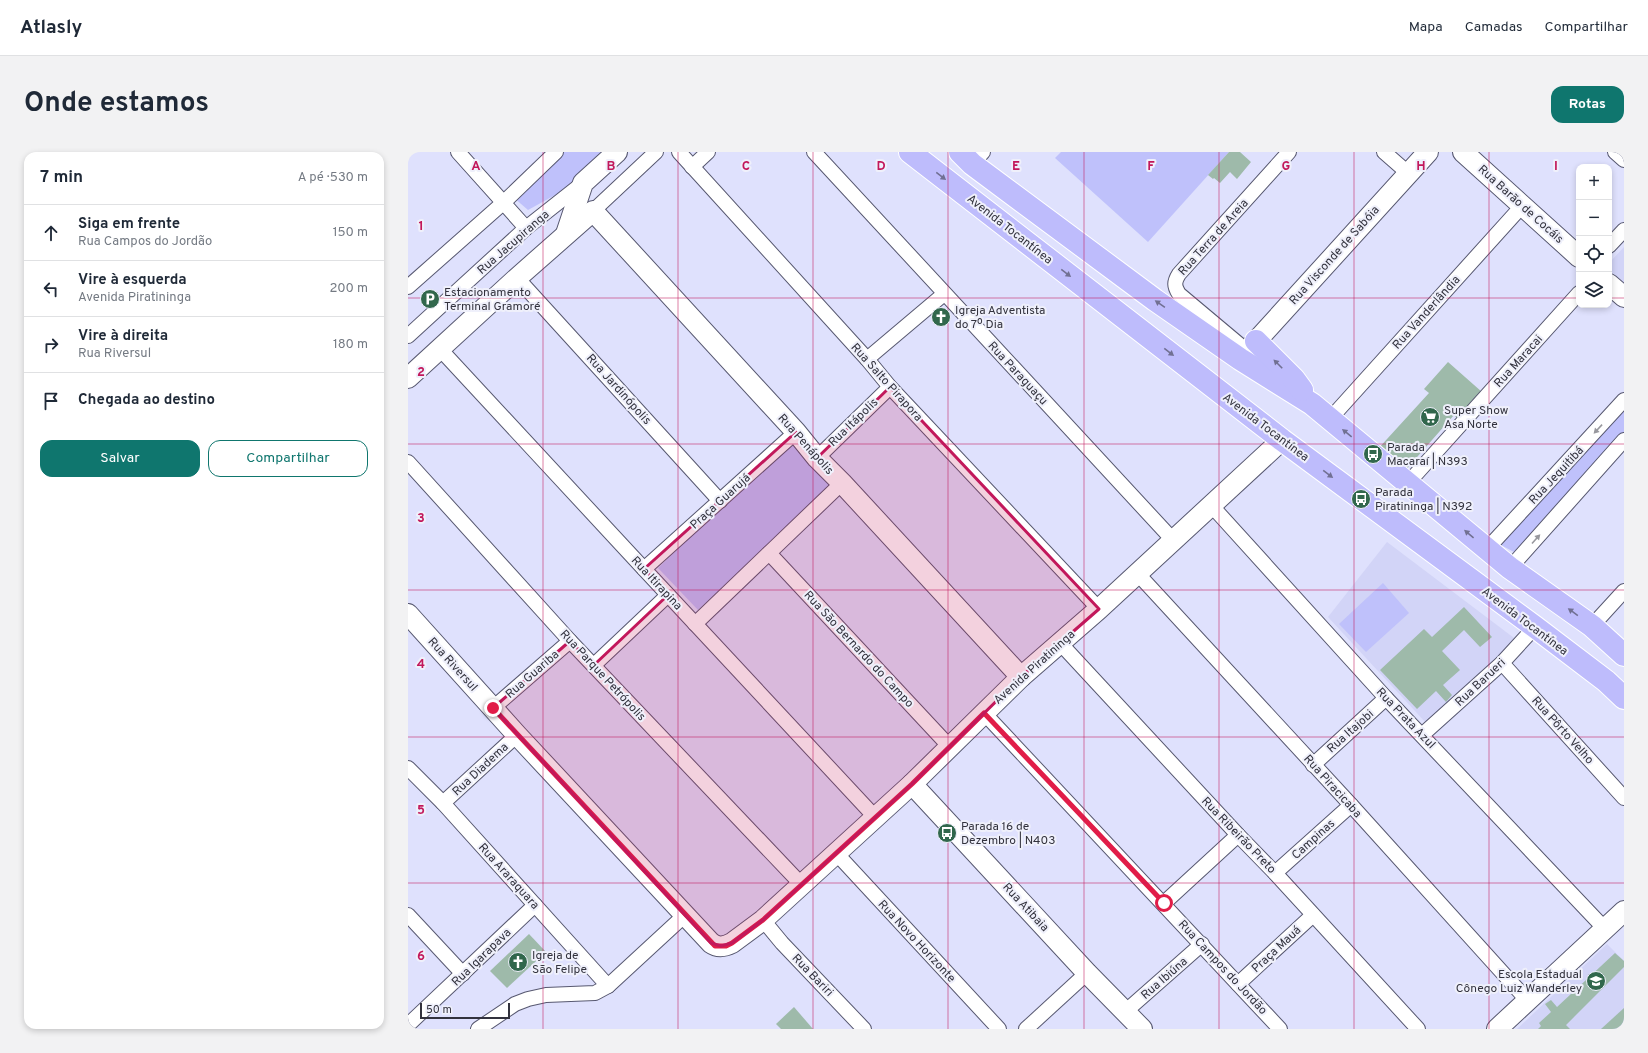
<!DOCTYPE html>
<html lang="pt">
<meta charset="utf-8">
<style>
body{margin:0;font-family:Overpass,sans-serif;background:#f2f2f3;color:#1f2937}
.controls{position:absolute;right:12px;top:12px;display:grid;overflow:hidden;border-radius:8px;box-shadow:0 2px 6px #0003}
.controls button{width:36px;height:36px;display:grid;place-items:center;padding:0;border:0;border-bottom:1px solid #e0e1e3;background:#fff;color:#1f2937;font:20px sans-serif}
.scale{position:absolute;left:12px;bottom:10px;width:90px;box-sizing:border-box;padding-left:4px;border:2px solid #32323d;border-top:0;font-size:11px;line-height:14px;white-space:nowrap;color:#32323d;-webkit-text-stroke:3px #eff0fb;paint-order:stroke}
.stop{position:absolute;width:12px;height:12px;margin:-9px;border:3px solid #e11d48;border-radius:50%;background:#fff}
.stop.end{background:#e11d48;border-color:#fff;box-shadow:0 1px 4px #0008}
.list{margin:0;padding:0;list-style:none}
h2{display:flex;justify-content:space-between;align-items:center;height:52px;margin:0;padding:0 16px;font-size:17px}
h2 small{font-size:13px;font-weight:400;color:#747a83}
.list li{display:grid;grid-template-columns:26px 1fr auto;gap:12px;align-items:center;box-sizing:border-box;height:56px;padding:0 16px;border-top:1px solid #e0e1e3}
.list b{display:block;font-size:15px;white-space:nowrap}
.list p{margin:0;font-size:13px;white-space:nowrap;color:#747a83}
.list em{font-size:13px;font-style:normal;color:#747a83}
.actions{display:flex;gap:8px;padding:12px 16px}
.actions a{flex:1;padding:9px 0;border:1px solid #0f766e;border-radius:12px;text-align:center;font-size:14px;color:#0f766e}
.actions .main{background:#0f766e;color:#fff}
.icon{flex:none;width:22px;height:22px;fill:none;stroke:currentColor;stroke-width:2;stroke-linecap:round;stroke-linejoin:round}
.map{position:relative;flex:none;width:1216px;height:877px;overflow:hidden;border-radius:12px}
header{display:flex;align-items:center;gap:24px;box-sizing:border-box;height:56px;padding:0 20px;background:#fff;border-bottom:1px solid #e0e1e3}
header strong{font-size:19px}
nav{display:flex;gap:22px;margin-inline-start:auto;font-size:14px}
.intro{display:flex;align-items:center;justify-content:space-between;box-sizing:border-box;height:96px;padding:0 24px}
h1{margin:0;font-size:28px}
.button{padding:10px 18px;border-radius:12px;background:#0f766e;color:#fff;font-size:14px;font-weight:700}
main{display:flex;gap:24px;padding:0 24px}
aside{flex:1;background:#fff;border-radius:12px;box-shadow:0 2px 6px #0003}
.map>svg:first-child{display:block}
.built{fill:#d2d4f7}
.green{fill:#bfc1fb}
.building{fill:#9ebaaa}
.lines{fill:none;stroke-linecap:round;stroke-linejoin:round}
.street-casing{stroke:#575870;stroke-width:16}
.secondary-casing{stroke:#575870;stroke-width:22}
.primary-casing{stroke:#fff;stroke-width:24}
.street{stroke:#fff;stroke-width:14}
.secondary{stroke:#fff;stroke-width:20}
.primary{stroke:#bebcfc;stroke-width:22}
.oneway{fill:#717093}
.oneway2{fill:#98989e}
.route{stroke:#e11d48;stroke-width:5}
.marked{fill:#c2185b;fill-opacity:0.2;stroke:#c2185b;stroke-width:3;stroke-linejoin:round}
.grid{fill:none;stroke:#c2185b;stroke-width:1;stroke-opacity:0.55}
.labels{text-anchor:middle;stroke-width:4;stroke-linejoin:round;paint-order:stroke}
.street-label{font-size:12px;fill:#32323d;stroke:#eff0fb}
.poi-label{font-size:12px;fill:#32323d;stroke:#eff0fb;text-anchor:start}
.grid-label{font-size:13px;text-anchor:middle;font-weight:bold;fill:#c2185b;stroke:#eff0fb;stroke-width:4;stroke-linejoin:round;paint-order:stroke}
</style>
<header>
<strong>Atlasly</strong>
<nav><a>Mapa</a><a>Camadas</a><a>Compartilhar</a></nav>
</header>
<div class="intro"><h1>Onde estamos</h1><a class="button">Rotas</a></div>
<main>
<aside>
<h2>7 min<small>A pé · 530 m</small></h2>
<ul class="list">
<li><svg class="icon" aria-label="ahead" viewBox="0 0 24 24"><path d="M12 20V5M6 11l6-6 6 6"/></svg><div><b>Siga em frente</b><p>Rua Campos do Jordão</p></div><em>150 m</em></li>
<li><svg class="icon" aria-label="left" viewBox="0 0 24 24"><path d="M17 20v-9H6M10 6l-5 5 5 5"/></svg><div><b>Vire à esquerda</b><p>Avenida Piratininga</p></div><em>200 m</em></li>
<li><svg class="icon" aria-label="right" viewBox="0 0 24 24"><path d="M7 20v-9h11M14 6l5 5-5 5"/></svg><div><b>Vire à direita</b><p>Rua Riversul</p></div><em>180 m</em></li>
<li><svg class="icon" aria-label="arrive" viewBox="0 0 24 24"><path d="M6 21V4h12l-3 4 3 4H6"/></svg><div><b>Chegada ao destino</b></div></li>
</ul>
<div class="actions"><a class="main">Salvar</a><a>Compartilhar</a></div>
</aside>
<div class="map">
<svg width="1216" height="877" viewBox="0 0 1216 877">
<rect width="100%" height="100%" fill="#dfe1fd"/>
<g class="built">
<path d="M1216 95V132L1201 117V111Z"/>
<path d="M979 390 1110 489 1020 573 920 465Z"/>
<path d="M1199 792 1216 809V877H1109Z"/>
</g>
<g class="green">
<path d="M153 0H200L167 32 120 58 105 45Z"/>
<path d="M653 0H821L740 90 647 6Z"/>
<path d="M1216 254V281L1106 400 1091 392Z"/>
<path d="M385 286 426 329 290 458 250 416Z"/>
<path d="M975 431 1001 461 958 500 931 472Z"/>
</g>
<g class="building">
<path d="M821 0H832L843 10 829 27 822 20 812 31 806 26 805 27 800 23Z"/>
<path d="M1040 210 1074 240 1050 267 1046 263 995 321 969 298 1021 241 1016 237Z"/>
<path d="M1056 455 1084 485 1072 495 1056 478 1034 499 1052 518 1035 533 1044 543 1038 550 1028 539 1009 557 972 518 1016 477 1024 485Z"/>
<path d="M121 782 138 800 99 836 82 819Z"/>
<path d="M1207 801 1216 809V815L1158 873 1162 877H1130L1133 874 1131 871 1143 860 1137 852 1143 848 1149 855Z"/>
<path d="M386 855 405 877H373L368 872Z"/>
<path d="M1216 856V877H1193Z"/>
</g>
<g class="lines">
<defs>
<g id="street">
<path d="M50 0 118 76"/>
<path d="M271 0 459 207 482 235 691 457"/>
<path d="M406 0 765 388"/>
<path d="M976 0 1000 21"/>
<path d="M1207 0 1216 8"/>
<path d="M564 12 575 0"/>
<path d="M284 15 300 0"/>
<path d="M185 59 248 0"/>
<path d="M1201 94 1216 78"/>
<path d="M109 126 312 349"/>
<path d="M0 135 95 51 148 0"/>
<path d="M0 184 118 76 175 31"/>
<path d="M32 197 236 417 467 665"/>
<path d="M839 199 771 142C766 134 766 130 771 122L881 0"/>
<path d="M459 207 536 142"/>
<path d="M922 267 1114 54"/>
<path d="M409 306 482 235"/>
<path d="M0 310 162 489 393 732"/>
<path d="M1000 331 1171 141"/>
<path d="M803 353 978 546 1197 777"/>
<path d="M1079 397 1216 248"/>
<path d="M361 401 541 594"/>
<path d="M1102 416 1216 288"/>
<path d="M236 417 388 280"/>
<path d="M729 421 943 653 1120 849"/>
<path d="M287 472 434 331"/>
<path d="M1184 474 1216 439"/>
<path d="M652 491 830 683 867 721 1010 877"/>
<path d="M1094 511 1216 646"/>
<path d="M186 513 260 443"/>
<path d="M85 556 162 489"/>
<path d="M576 561 872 877"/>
<path d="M1014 583 1094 511 1127 475"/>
<path d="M905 613 978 546"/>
<path d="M0 616 35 651 200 834"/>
<path d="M35 651 109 583"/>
<path d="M428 701 591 877"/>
<path d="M867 721 943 653"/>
<path d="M756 751 830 683"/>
<path d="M0 763 55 822"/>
<path d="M355 768 374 791 456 877"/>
<path d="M830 832 905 763"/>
<path d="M718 859 794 792"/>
<path d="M0 873 127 753"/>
<path d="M70 877 107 852 120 847 138 843 187 841 200 834 277 763"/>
<path d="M618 877 679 821"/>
</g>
<g id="secondary">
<path d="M1055 0 1171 105"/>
<path d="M158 82 175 31 209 0"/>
<path d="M1201 132 1216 145"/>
<path d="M832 207 1020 0"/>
<path d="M0 226 109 126 185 59 388 280 409 306 434 331 613 525"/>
<path d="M0 462 109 583 303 791C310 796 316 795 324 791L355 768 504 632 613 525 691 457 874 288"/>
<path d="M504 632 679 821 734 877"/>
<path d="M1089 877 1216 759"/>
</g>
<g id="primary">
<path d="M502 0 874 288 1127 475 1198 529 1216 546"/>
<path d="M552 0 564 12 747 148 832 207 904 252 1102 416 1184 474 1216 503"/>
<path d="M848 189 886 227 894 238"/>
</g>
</defs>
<use href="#street" class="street-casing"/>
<use href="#secondary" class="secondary-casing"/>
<use href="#primary" class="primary-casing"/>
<use href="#street" class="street"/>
<use href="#secondary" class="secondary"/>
<use href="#primary" class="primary"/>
</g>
<defs><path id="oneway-solid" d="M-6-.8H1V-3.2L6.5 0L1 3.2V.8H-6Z"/></defs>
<g class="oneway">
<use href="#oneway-solid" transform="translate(533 24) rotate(38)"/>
<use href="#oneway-solid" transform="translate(658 121) rotate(38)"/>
<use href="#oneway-solid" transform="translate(752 152) rotate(-145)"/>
<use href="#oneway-solid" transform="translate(761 200) rotate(38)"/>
<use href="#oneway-solid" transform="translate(870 212) rotate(-135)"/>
<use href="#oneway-solid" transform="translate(939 281) rotate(-141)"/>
<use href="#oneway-solid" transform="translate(920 322) rotate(37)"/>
<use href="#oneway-solid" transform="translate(1061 382) rotate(-140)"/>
<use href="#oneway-solid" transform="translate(1165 460) rotate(-144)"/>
</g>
<g class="oneway2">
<use href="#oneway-solid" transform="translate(1190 277) rotate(133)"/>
<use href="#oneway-solid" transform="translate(1128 387) rotate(-48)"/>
</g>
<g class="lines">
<path class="route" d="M85 556 307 794H318L324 791 355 768 504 632 576 561 756 751"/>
</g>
<path class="marked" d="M482 235 691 457 613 525 504 632 355 768 324 791 313 794 303 791 85 556 162 489 186 513 260 443 236 417 388 280 409 306Z"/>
<path class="grid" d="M135 0V877M270 0V877M405 0V877M540 0V877M676 0V877M811 0V877M946 0V877M1081 0V877M0 146H1171M1201 146H1216M0 292H1216M0 438H1216M0 585H1216M0 731H1216"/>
<defs>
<symbol id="parking-disc" viewBox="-11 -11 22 22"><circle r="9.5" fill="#31674c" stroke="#eff0fb"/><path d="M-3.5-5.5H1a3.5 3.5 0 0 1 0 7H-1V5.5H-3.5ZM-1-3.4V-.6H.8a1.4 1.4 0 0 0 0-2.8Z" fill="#fff"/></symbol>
<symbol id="church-disc" viewBox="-11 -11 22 22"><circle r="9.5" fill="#31674c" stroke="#eff0fb"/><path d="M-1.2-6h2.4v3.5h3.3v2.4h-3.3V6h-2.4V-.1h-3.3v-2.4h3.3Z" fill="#fff"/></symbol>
<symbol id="supermarket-disc" viewBox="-11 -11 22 22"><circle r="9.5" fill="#31674c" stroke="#eff0fb"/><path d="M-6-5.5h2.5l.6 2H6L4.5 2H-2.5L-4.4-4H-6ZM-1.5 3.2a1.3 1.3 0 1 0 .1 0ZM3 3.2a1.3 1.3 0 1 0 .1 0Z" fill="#fff"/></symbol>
<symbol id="bus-disc" viewBox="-11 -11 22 22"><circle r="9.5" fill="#31674c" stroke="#eff0fb"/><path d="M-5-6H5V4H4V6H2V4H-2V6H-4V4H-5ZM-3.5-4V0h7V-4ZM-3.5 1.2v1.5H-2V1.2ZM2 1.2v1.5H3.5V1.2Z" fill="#fff"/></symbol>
<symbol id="school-disc" viewBox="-11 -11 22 22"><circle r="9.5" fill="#31674c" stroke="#eff0fb"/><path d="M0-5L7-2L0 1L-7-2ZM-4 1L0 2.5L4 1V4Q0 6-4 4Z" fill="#fff"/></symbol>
</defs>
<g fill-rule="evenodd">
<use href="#parking-disc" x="11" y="136" width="22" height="22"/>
<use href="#church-disc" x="522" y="154" width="22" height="22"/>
<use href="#supermarket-disc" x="1011" y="254" width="22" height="22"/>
<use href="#bus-disc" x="954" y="291" width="22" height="22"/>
<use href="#bus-disc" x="942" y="336" width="22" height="22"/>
<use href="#bus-disc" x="528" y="670" width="22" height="22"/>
<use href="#church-disc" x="99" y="799" width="22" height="22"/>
<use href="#school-disc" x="1177" y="818" width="22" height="22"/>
</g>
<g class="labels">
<g class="street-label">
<text transform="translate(1113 52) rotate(42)" y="4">Rua Barão de Cocáis</text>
<text transform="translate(602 77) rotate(38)" y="4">Avenida Tocantínea</text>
<text transform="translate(805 85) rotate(-48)" y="4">Rua Terra de Areia</text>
<text transform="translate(105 90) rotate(-41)" y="4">Rua Jacupiranga</text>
<text transform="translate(926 103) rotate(-48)" y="4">Rua Visconde de Sabóia</text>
<text transform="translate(1018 160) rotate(-48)" y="4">Rua Vanderlândia</text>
<text transform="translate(1110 209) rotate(-48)" y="4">Rua Maracai</text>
<text transform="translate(610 221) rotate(47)" y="4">Rua Paraguaçu</text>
<text transform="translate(479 230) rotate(48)" y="4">Rua Salto Pirapora</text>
<text transform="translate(211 237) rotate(48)" y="4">Rua Jardinópolis</text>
<text transform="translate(445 270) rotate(-44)" y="4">Rua Itápolis</text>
<text transform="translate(858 275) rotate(37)" y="4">Avenida Tocantínea</text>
<text transform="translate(398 292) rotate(48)" y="4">Rua Penápolis</text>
<text transform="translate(1148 323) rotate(-47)" y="4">Rua Jequitibá</text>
<text transform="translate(312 349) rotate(-42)" y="4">Praça Guarujá</text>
<text transform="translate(249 431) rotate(47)" y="4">Rua Itirapina</text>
<text transform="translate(1117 469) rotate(37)" y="4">Avenida Tocantínea</text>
<text transform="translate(451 497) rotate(47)" y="4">Rua São Bernardo do Campo</text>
<text transform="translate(45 512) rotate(48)" y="4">Rua Riversul</text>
<text transform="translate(626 515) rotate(-42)" y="4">Avenida Piratininga</text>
<text transform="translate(124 522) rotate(-41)" y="4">Rua Guariba</text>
<text transform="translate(195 523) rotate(47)" y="4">Rua Parque Petrópolis</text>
<text transform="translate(1072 530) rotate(-43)" y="4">Rua Barueri</text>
<text transform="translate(998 566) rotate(46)" y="4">Rua Prata Azul</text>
<text transform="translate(1155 578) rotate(48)" y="4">Rua Pôrto Velho</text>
<text transform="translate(942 579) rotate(-42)" y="4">Rua Itajobi</text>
<text transform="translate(72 617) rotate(-43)" y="4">Rua Diadema</text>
<text transform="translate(925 634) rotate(48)" y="4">Rua Piracicaba</text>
<text transform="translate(831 683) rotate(46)" y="4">Rua Ribeirão Preto</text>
<text transform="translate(905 687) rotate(-42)" y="4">Campinas</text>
<text transform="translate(101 724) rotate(48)" y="4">Rua Araraquara</text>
<text transform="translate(618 755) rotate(47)" y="4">Rua Atibaia</text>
<text transform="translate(509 789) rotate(47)" y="4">Rua Novo Horizonte</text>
<text transform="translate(868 797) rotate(-43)" y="4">Praça Mauá</text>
<text transform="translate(73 805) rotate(-44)" y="4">Rua Igarapava</text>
<text transform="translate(815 815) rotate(47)" y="4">Rua Campos do Jordão</text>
<text transform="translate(405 823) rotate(46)" y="4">Rua Bariri</text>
<text transform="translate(756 826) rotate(-41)" y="4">Rua Ibiúna</text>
</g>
<g class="poi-label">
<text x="36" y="144">Estacionamento<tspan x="36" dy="14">Terminal Gramoré</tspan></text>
<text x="547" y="162">Igreja Adventista<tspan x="547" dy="14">do 7º Dia</tspan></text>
<text x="1036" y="262">Super Show<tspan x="1036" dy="14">Asa Norte</tspan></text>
<text x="979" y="299">Parada<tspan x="979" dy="14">Macaraí | N393</tspan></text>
<text x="967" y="344">Parada<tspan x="967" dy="14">Piratininga | N392</tspan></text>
<text x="553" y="678">Parada 16 de<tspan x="553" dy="14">Dezembro | N403</tspan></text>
<text x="124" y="807">Igreja de<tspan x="124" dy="14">São Felipe</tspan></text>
<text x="1174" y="826" text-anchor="end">Escola Estadual<tspan x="1174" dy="14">Cônego Luiz Wanderley</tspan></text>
</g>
</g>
<g class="grid-label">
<text x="68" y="18">A</text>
<text x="203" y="18">B</text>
<text x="338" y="18">C</text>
<text x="473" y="18">D</text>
<text x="608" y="18">E</text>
<text x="743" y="18">F</text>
<text x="878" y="18">G</text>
<text x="1013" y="18">H</text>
<text x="1148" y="18">I</text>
<text x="13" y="78">1</text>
<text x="13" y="224">2</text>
<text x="13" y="370">3</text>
<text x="13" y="516">4</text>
<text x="13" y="662">5</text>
<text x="13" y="808">6</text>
</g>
</svg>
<div class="controls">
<button>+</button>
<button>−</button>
<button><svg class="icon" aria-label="locate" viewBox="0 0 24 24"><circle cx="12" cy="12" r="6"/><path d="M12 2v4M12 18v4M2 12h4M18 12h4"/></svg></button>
<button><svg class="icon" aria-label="layers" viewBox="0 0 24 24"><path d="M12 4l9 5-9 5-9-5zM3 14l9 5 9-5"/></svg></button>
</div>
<div class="scale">50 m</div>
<div class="stop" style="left:756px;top:751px"></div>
<div class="stop end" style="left:85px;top:556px"></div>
</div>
</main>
